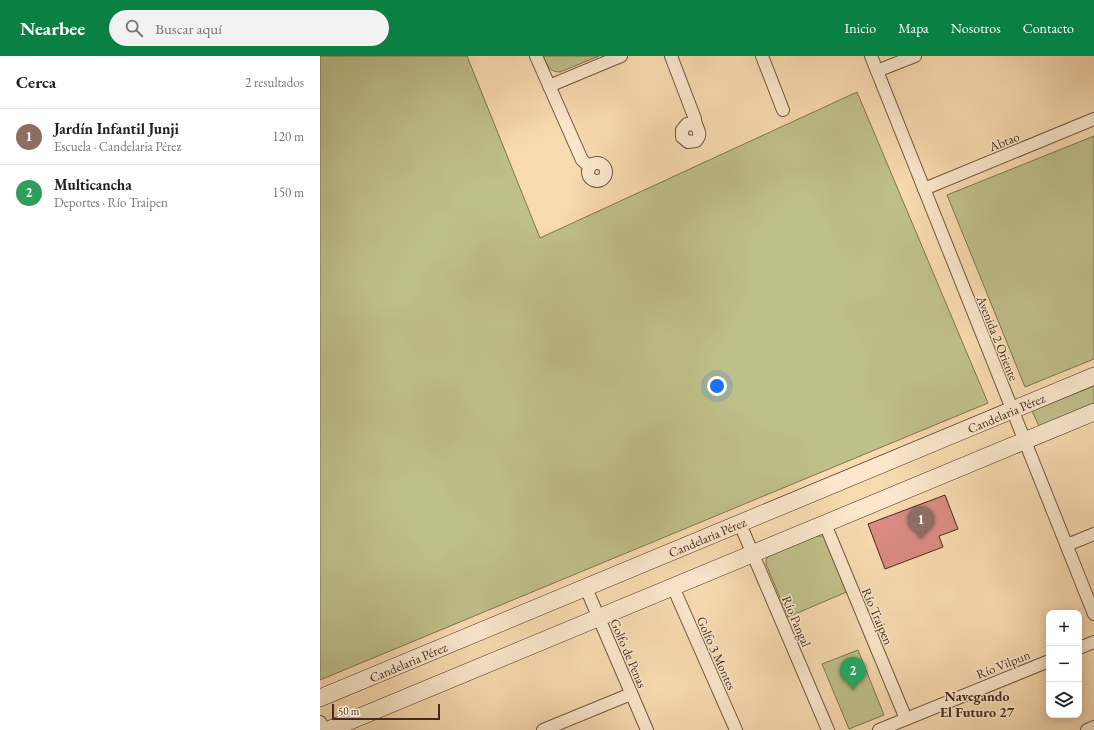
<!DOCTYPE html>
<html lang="es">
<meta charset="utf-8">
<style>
body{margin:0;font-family:"EB Garamond",serif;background:#f2f2f2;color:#202124}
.controls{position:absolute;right:12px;bottom:12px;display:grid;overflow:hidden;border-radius:8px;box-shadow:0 2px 10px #0003}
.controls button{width:36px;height:36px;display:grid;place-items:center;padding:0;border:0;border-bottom:1px solid #e0e0e0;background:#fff;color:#202124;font:20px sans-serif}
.scale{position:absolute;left:12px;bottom:10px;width:108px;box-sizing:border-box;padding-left:4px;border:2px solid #462a1b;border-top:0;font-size:11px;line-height:14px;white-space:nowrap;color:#462a1b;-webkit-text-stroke:3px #fae7cc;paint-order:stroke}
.you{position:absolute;left:397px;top:330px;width:14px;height:14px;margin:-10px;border:3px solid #fff;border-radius:50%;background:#1a73e8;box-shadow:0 0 0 6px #1a73e833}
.badge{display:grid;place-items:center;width:26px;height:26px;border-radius:50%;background:#0b8043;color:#fff;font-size:13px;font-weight:700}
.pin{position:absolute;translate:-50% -33px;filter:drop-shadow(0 1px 2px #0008)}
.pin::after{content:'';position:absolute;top:21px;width:14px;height:12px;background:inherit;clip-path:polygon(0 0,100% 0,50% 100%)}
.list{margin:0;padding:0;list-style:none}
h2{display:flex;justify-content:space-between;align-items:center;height:52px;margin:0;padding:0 16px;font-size:17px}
h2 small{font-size:13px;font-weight:400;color:#757577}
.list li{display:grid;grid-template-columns:26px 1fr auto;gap:12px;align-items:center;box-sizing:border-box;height:56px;padding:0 16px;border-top:1px solid #e0e0e0}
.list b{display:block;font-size:15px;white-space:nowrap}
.list p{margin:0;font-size:13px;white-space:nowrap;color:#757577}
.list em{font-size:13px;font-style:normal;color:#757577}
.icon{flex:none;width:22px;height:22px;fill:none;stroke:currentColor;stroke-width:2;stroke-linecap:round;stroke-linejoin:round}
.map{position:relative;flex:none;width:774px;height:674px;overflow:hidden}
header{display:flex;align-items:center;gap:24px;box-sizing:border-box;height:56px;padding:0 20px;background:#0b8043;color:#fff}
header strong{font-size:19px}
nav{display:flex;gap:22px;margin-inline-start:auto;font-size:14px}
.search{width:280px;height:36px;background:#f2f2f2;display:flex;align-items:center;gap:10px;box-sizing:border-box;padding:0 14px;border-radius:22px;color:#757577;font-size:15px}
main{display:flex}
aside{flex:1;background:#fff}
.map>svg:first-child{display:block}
.green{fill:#bfbf8a;stroke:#827452}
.building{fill:#d98b81;stroke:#462a1b}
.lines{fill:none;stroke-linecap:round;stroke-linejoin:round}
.street-casing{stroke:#725640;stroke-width:14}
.secondary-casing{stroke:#462a1b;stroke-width:18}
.street{stroke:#fae7cc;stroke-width:12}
.secondary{stroke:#fae7cc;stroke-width:17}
.labels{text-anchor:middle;stroke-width:3;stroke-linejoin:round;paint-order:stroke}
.street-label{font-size:13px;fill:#462a1b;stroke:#fae7cc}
.neighbourhood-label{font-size:14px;font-weight:bold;fill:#462a1b;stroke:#fae7cc}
</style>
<header>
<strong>Nearbee</strong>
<div class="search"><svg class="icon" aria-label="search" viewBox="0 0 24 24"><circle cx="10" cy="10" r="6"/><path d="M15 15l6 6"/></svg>Buscar aquí</div>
<nav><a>Inicio</a><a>Mapa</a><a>Nosotros</a><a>Contacto</a></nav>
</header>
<main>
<aside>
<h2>Cerca<small>2 resultados</small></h2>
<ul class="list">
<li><span class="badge" style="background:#8d6e63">1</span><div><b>Jardín Infantil Junji</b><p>Escuela · Candelaria Pérez</p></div><em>120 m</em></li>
<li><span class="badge" style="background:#2e9e5b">2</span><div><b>Multicancha</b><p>Deportes · Río Traipen</p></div><em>150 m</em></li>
</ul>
</aside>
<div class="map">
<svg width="774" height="674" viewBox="0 0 774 674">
<rect width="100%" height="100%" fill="#f8dab0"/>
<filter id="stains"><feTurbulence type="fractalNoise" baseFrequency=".005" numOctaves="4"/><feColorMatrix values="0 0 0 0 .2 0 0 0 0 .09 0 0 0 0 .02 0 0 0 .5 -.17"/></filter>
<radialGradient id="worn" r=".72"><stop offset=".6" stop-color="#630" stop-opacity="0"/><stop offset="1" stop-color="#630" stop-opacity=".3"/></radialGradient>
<g class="green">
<path d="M0 0H147L220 182 537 36 668 347 0 624Z"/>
<path d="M223 0H279L240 16C229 16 227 9 223 0Z"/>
<path d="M774 80V303L705 331 627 139Z"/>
<path d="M774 330V348L719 370 712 355Z"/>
<path d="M497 480H503L507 483 529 535 468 561 446 508V503L449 500Z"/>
<path d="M538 594 564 659 529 673 502 608Z"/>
</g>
<path class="building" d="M625 439 638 473 619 480 623 491 565 513 548 468Z"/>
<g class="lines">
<defs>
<g id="street">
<path d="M216 0 262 104 270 111"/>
<path d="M351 0 375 63C375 72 384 76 376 85L368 86 362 81V74L367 68 375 69"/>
<path d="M442 0 463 54"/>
<path d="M551 0 774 558"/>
<path d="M557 15 595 0"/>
<path d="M229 30 301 0"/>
<circle cx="277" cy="116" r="9"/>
<path d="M604 133 774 63"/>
<path d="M420 468 508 674"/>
<path d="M505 468 586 663"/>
<path d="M747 489 774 478"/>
<path d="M353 531 416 674"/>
<path d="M266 532 327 674"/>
<path d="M759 592 774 586"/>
<path d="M0 666 4 674"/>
<path d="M223 674 311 638"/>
<path d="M559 674 729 605"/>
<path d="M767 674 774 671"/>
</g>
<g id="secondary">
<path d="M0 642 774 320"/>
<path d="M8 674 774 356"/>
</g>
</defs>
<use href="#street" class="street-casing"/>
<use href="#secondary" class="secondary-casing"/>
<use href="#street" class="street"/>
<use href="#secondary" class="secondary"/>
</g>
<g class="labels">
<g class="street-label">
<text transform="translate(684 85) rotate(-22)" y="5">Abtao</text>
<text transform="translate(678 282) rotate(68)" y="5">Avenida 2 Oriente</text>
<text transform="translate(686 357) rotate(-23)" y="5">Candelaria Pérez</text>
<text transform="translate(387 481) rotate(-23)" y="5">Candelaria Pérez</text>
<text transform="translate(558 560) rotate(67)" y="5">Río Traipen</text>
<text transform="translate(477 565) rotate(67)" y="5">Río Pangal</text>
<text transform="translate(309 597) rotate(67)" y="5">Golfo de Penas</text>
<text transform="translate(397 597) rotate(66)" y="5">Golfo 3 Montes</text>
<text transform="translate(88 606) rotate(-23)" y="5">Candelaria Pérez</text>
<text transform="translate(683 608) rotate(-22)" y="5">Río Vilpun</text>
</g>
<g class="neighbourhood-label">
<text x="657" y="645">Navegando<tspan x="657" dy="16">El Futuro 27</tspan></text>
</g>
</g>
<rect width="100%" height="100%" filter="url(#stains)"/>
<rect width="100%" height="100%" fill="url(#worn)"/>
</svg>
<div class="controls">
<button>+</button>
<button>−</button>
<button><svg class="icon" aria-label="layers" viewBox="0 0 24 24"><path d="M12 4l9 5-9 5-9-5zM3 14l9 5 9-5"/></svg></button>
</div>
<div class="scale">50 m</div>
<div class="you"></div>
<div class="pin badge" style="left:601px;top:483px;background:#8d6e63">1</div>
<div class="pin badge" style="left:533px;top:634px;background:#2e9e5b">2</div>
</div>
</main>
